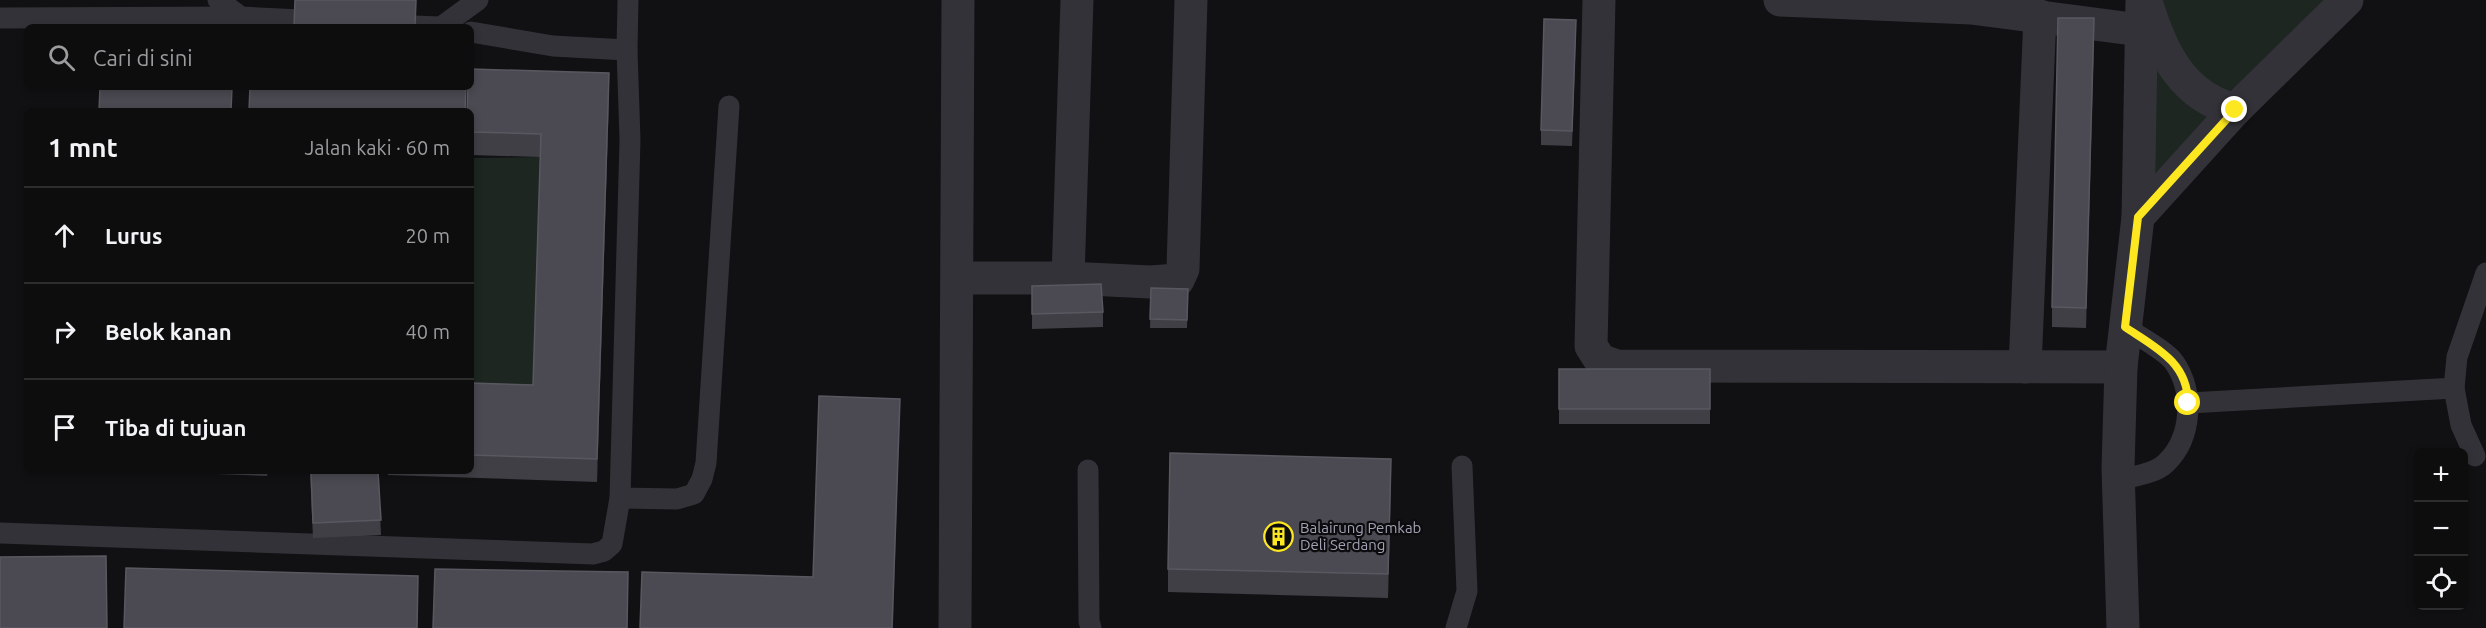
<!DOCTYPE html>
<html lang="id">
<meta charset="utf-8">
<style>
body{margin:0;font-family:Ubuntu,sans-serif;background:#1b1b1c;color:#f1f3f6}
.controls{position:absolute;right:18px;bottom:18px;display:grid;overflow:hidden;border-radius:9px;box-shadow:0 3px 9px #0003}
.controls button{width:54px;height:54px;display:grid;place-items:center;padding:0;border:0;border-bottom:2px solid #2d2d2e;background:#0d0d0e;color:#f1f3f6;font:30px sans-serif}
.stop{position:absolute;width:18px;height:18px;margin:-14px;border:4px solid #fce720;border-radius:50%;background:#fff}
.stop.end{background:#fce720;border-color:#fff;box-shadow:0 2px 6px #0008}
.list{margin:0;padding:0;list-style:none}
h2{display:flex;justify-content:space-between;align-items:center;height:78px;margin:0;padding:0 24px;font-size:26px}
h2 small{font-size:20px;font-weight:400;color:#9a9c9e}
.list li{display:grid;grid-template-columns:39px 1fr auto;gap:18px;align-items:center;box-sizing:border-box;height:96px;padding:0 24px;border-top:2px solid #2d2d2e}
.list b{display:block;font-size:22px;white-space:nowrap}
.list em{font-size:20px;font-style:normal;color:#9a9c9e}
.icon{flex:none;width:33px;height:33px;fill:none;stroke:currentColor;stroke-width:2;stroke-linecap:round;stroke-linejoin:round}
.map{position:relative;flex:none;width:2486px;height:628px;overflow:hidden}
.search{position:absolute;background:#0d0d0e;box-shadow:0 3px 9px #0003;left:24px;top:24px;width:450px;height:66px;display:flex;align-items:center;gap:15px;box-sizing:border-box;padding:0 21px;border-radius:9px;color:#9a9c9e;font-size:22px}
.panel{position:absolute;background:#0d0d0e;box-shadow:0 3px 9px #0003;left:24px;top:108px;width:450px;height:366px;border-radius:9px}
.map>svg:first-child{display:block}
.green{fill:#1d2620}
.lines{fill:none;stroke-linecap:round;stroke-linejoin:round}
.lane{stroke:#323238;stroke-width:21}
.street{stroke:#323238;stroke-width:33}
.wall{fill:#403f46}
.shaded-wall{fill:#29282d}
.building{fill:#4b4a52;stroke:#585861;stroke-width:1.5}
.route{stroke:#fce720;stroke-width:8}
.labels{text-anchor:middle;stroke-width:4.5;stroke-linejoin:round;paint-order:stroke}
.poi-label{font-size:15px;fill:#a1a3b4;stroke:#0c0c0e;text-anchor:start}
</style>
<div class="map">
<svg width="2486" height="628" viewBox="0 0 2486 628">
<rect width="100%" height="100%" fill="#111113"/>
<g class="green">
<path d="M2127 0H2339L2131 208Z"/>
<path d="M541 157 533 408 471 406V158Z"/>
</g>
<g class="lines">
<g class="lane">
<path d="M218 0 241 17 321 21"/>
<path d="M0 18 241 17"/>
<path d="M388 25 439 27"/>
<path d="M441 27 478 0"/>
<path d="M627 50 628 0"/>
<path d="M2454 388 2461 425 2475 456"/>
<path d="M2189 403 2454 388 2457 357 2486 273"/>
<path d="M1088 470 1089 621 1091 628"/>
<path d="M2119 480C2133 476 2155 474 2166 463 2193 437 2194 391 2174 362 2165 350 2138 336 2125 327"/>
<path d="M620 498 677 499 694 494 702 479 706 463 729 106"/>
<path d="M0 533 593 554 604 551 612 544 620 498 630 140 627 50 553 46 471 32"/>
<path d="M1456 628 1467 591 1462 466"/>
</g>
<g class="street">
<path d="M1077 0 1068 278 1150 282 1178 280 1183 269 1191 0"/>
<path d="M1599 0 1591 346 1600 360 1617 366 2121 367"/>
<path d="M1780 0 1971 8 2140 30"/>
<path d="M2147 5C2162 53 2182 96 2235 110"/>
<path d="M2138 217 2235 110 2347 0"/>
<path d="M958 278H1068"/>
<path d="M2025 367 2040 16"/>
<path d="M955 628 958 0"/>
<path d="M2123 628 2118 468 2121 367 2138 217 2142 0"/>
</g>
</g>
<g class="wall">
<path d="M1576 35 1572 146 1541 145V130Z"/>
<path d="M2094 38 2086 328 2052 327V307Z"/>
<path d="M609 96 597 482 388 475V471H471V383L533 385 540 157 471 155V111Z"/>
<path d="M1032 286 1103 312V327L1032 329Z"/>
<path d="M1151 288 1188 289 1187 328H1150Z"/>
<rect x="1559" y="369" width="151" height="55"/>
<path d="M135 471H268L267 476Z"/>
<path d="M310 471H378L381 535 313 538Z"/>
<path d="M1391 482 1388 598 1168 592V569Z"/>
</g>
<g class="shaded-wall">
<path d="M416 0V27H415Z"/>
<path d="M2094 18V38L2086 328V308Z"/>
<path d="M609 73V96L597 482V459Z"/>
<path d="M900 399 893 628H892Z"/>
<path d="M1391 459V482L1388 598V574Z"/>
</g>
<g class="building">
<path d="M295 0H416L415 27H294Z"/>
<path d="M2058 18H2094L2086 308 2052 307Z"/>
<path d="M1544 19 1576 20 1572 131 1541 130Z"/>
<path d="M471 69 609 73 597 459 471 455V383L533 385 541 134 471 132V111H467L468 87H471Z"/>
<path d="M100 87H232L231 111H99Z"/>
<path d="M250 87H466L465 111H249Z"/>
<path d="M1101 284 1103 312 1032 314V286Z"/>
<path d="M1151 288 1188 289 1187 320 1150 319Z"/>
<rect x="1559" y="369" width="151" height="40"/>
<path d="M819 396 900 399 892 628H640L642 572 813 577Z"/>
<path d="M1170 453 1391 459 1388 574 1168 569Z"/>
<path d="M311 471H378L381 520 313 523Z"/>
<path d="M106 556 107 628H0V557Z"/>
<path d="M126 568 418 576 417 628H124Z"/>
<path d="M435 569 628 572 627 628H433Z"/>
</g>
<g class="lines">
<path class="route" d="M2188 403C2188 362 2155 347 2125 327L2138 217 2235 110"/>
</g>
<defs>
<symbol id="building-ring" viewBox="-11 -11 22 22"><circle r="9.5" fill="#0c0c0e" stroke="#fce720" stroke-width="1.5"/><path d="M-4-6H4V6H1V3H-1V6H-4ZM-2.5-4.3h1.7v1.8h-1.7ZM.8-4.3h1.7v1.8H.8ZM-2.5-1h1.7V.8h-1.7ZM.8-1h1.7V.8H.8Z" fill="#fce720"/></symbol>
</defs>
<g fill-rule="evenodd">
<use href="#building-ring" x="1262" y="520" width="33" height="33"/>
</g>
<g class="labels">
<g class="poi-label">
<text x="1300" y="533">Balairung Pemkab<tspan x="1300" dy="17">Deli Serdang</tspan></text>
</g>
</g>
</svg>
<div class="controls">
<button>+</button>
<button>−</button>
<button><svg class="icon" aria-label="locate" viewBox="0 0 24 24"><circle cx="12" cy="12" r="6"/><path d="M12 2v4M12 18v4M2 12h4M18 12h4"/></svg></button>
</div>
<div class="stop" style="left:2188px;top:403px"></div>
<div class="stop end" style="left:2235px;top:110px"></div>
<div class="search"><svg class="icon" aria-label="search" viewBox="0 0 24 24"><circle cx="10" cy="10" r="6"/><path d="M15 15l6 6"/></svg>Cari di sini</div>
<section class="panel">
<h2>1 mnt<small>Jalan kaki · 60 m</small></h2>
<ul class="list">
<li><svg class="icon" aria-label="ahead" viewBox="0 0 24 24"><path d="M12 20V5M6 11l6-6 6 6"/></svg><div><b>Lurus</b></div><em>20 m</em></li>
<li><svg class="icon" aria-label="right" viewBox="0 0 24 24"><path d="M7 20v-9h11M14 6l5 5-5 5"/></svg><div><b>Belok kanan</b></div><em>40 m</em></li>
<li><svg class="icon" aria-label="arrive" viewBox="0 0 24 24"><path d="M6 21V4h12l-3 4 3 4H6"/></svg><div><b>Tiba di tujuan</b></div></li>
</ul>
</section>
</div>
